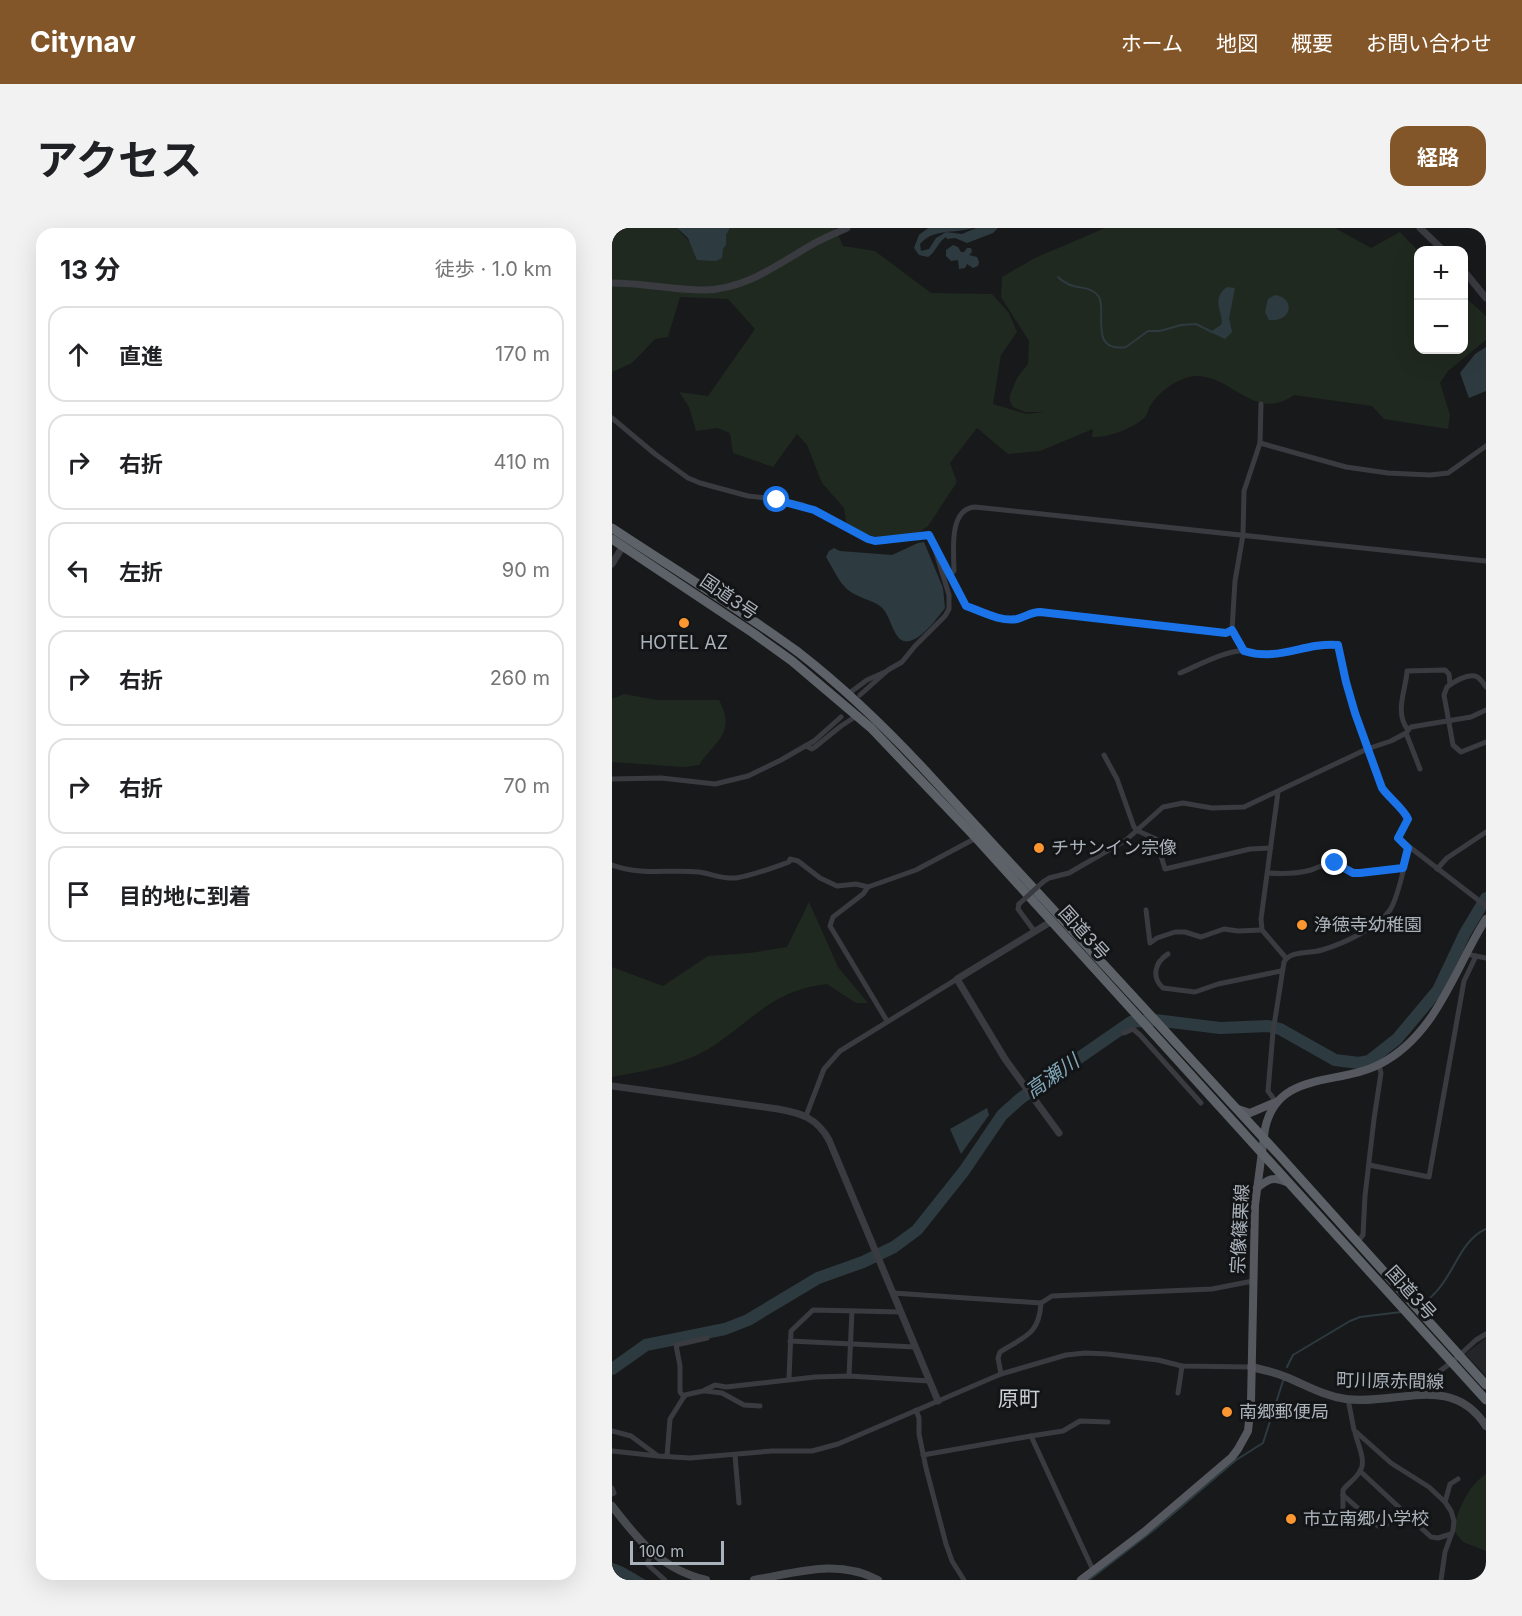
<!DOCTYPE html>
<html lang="ja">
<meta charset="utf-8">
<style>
body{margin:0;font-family:Inter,"Noto Sans JP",sans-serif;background:#f2f2f2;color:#202124}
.controls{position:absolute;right:18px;top:18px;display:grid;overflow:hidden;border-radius:12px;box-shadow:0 6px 24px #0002}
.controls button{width:54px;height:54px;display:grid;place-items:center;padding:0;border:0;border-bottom:2px solid #e0e0e0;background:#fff;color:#202124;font:30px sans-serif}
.scale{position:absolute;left:18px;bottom:15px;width:94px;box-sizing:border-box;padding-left:6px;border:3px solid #aab2bb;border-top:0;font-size:16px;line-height:21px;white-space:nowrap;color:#aab2bb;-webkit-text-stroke:4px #131416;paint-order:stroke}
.stop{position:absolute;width:18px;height:18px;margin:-14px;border:4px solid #1a73e8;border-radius:50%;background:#fff}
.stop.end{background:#1a73e8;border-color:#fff;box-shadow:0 2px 6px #0008}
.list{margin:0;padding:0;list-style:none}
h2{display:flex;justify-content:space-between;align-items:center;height:78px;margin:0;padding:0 24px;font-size:26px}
h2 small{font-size:20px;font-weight:400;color:#757577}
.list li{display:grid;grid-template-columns:39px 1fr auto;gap:18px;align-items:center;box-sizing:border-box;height:96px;margin:0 12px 12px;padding:0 12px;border:2px solid #e0e0e0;border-radius:18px}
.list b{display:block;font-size:22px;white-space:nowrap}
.list em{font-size:20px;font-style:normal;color:#757577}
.icon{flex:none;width:33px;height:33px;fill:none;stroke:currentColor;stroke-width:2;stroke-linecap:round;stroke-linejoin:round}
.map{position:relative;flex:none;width:874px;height:1352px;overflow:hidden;border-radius:18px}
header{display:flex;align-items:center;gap:36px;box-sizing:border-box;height:84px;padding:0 30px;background:#835629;color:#fff}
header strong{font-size:28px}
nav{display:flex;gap:33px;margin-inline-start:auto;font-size:21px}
.intro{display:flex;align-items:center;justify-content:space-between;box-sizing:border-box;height:144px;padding:0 36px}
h1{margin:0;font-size:42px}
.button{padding:15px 27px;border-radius:18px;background:#835629;color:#fff;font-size:21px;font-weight:700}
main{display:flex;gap:36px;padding:0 36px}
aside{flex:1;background:#fff;border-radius:18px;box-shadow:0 6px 24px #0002}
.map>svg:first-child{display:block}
.built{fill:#242528}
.green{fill:#202920}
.water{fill:#2d3b40}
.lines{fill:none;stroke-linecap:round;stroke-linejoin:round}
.stream{stroke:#2d3b40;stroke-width:2}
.river{stroke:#2d3b40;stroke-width:12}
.minor{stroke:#393b40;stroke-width:5}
.tertiary{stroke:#393b40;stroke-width:7}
.secondary{stroke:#474b50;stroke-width:8}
.primary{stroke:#55595f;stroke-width:8}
.trunk{stroke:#5d6268;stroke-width:9}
.minor-bridge{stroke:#393b40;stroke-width:5}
.route{stroke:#1a73e8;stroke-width:8}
.poi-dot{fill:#fc9630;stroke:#131416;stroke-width:2}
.labels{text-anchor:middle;stroke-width:6;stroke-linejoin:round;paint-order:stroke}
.street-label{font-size:18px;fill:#aab2bb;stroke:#131416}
.poi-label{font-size:18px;fill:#aab2bb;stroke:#131416;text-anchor:start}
.water-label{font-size:20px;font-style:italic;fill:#80a7b8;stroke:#131416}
.quarter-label{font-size:21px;fill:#cbd0d7;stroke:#131416}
</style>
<header>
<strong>Citynav</strong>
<nav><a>ホーム</a><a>地図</a><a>概要</a><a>お問い合わせ</a></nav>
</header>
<div class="intro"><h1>アクセス</h1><a class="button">経路</a></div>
<main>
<aside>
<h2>13 分<small>徒歩 · 1.0 km</small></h2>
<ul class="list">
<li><svg class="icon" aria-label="ahead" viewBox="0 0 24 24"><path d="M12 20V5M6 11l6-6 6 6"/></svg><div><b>直進</b></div><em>170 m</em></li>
<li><svg class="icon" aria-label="right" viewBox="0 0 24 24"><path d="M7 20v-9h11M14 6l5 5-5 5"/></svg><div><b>右折</b></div><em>410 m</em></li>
<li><svg class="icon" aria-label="left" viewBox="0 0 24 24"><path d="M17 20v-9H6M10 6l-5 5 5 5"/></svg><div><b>左折</b></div><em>90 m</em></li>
<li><svg class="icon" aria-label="right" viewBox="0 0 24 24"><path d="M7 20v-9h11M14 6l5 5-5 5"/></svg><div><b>右折</b></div><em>260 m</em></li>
<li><svg class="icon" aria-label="right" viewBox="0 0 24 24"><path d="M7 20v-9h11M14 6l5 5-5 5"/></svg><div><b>右折</b></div><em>70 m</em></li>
<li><svg class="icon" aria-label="arrive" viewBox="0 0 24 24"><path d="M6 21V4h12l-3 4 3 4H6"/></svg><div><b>目的地に到着</b></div></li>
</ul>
</aside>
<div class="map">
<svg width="874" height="1352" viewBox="0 0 874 1352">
<rect width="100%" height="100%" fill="#18191b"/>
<path class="built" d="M874 1110V1148L853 1126Z"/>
<g class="green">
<path d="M0 0H66L68 4 96 32 111 21 114 7 118 0H223L231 18 263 23 319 65 380 66 397 85 405 104 389 127 381 176 414 186 433 184H413L401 179 398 173V167L405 150 416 136 417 113 389 69 390 49 423 30 493 0H723L759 20 788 4 806 23V122H852V68L874 88V112L836 143 828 155 838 187 836 201 772 191 760 178 682 167C643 195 620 147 584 148 566 149 547 164 538 178 536 182 535 188 532 190 520 201 495 210 480 209L481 201 428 223 396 226 365 200 338 235 345 254 316 298 306 305 267 310 235 299 232 280 210 255 195 217 185 206 161 239 121 225 118 205 105 200 84 203 77 179 67 164 96 168 143 101 116 71 68 69 56 109 43 111 20 135 0 144Z"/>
<path d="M12 466 45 472H107C124 505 105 511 87 537L72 539 0 534V471Z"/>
<path d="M197 674 226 739 256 775H244L215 756C161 762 142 791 101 818 73 837 32 843 0 849V739L51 758 96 728 138 725 175 719Z"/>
<path d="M874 1246V1323L851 1314 842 1303C845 1282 856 1258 874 1246Z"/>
</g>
<g class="water">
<path d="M65 0H118L114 7V17L111 21 110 30 104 33 85 32 76 10Z"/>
<path d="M316 0H361C342 6 322 0 308 16L309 23 317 21 324 10 334 4 350 6 364 0H386L381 5 355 15 343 10 335 11 334 9C325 15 324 24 316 29L307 27 302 20 307 7Z"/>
<path d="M341 17 346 19 349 24H352L355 20H359L360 24 357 27 365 29 367 34 366 38 361 40 355 36 353 40 347 41 346 32 339 33 334 28V22Z"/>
<path d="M615 59 623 60 617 90 620 104 613 111 598 104 609 97 610 94C609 80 600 70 615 59Z"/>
<path d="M663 67C684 70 680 95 657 92L653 84 656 71Z"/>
<path d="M874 119V163L857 170 848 145 863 126Z"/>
<path d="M312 314 331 360 333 380C324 392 297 429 284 406 278 397 277 385 268 378 258 371 243 369 235 361 226 353 220 338 214 329L217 323 222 320 228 323 280 327 306 315Z"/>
<path d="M375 880 377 887 349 926 338 901Z"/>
<path d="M0 1335C12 1338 23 1346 34 1352H0Z"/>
</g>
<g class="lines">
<g class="stream">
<path d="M446 49C460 64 478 55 487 69 495 82 476 125 514 119L536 103H548L569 97 584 96 600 104"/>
<path d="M806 1079C811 1075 817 1072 821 1067 842 1048 847 1013 874 1001"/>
<path d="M675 1139 681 1127 738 1093 748 1089 789 1084"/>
<path d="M477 1352 542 1302 624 1232 651 1215 671 1153"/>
</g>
<path class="river" d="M0 1141 34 1117 113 1101 136 1092 206 1050 251 1034 282 1019 305 1002 352 943 390 887 409 870 519 794 543 792 608 800 656 798 668 801 723 832 747 835 757 833 785 811 826 762 853 705 874 670"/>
<g class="minor">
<path d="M0 190 43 226 76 250 88 255 136 268 165 271 191 277 256 311 269 312 317 307 354 378C369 383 389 394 405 391 413 389 419 384 428 384L614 406 620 402"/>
<path d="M648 215 734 239 776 245 818 247 836 245 874 218"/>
<path d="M337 346 342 343C342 324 336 281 363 279L874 333"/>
<path d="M632 423 620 402 623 353 631 307 632 263 648 215 649 176"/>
<path d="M568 445C585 438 616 421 634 423 648 425 656 428 671 426 692 423 704 415 726 417L734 454 743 485 770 560C777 570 792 581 796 591L786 610 874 678"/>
<path d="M874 459C871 455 868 449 863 448 855 446 841 454 835 459L832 467 841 517 849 524 874 514"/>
<path d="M236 466 255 452 273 444"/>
<path d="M248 467 276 442 290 434 303 418 333 388 337 381V367L322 318"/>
<path d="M796 502C782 484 794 462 795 443L833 442 837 446 838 456"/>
<path d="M794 505 808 541"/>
<path d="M194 518 200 521 203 519 229 498 246 487"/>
<path d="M492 527 505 551 522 599 526 603 544 611 553 641 638 621 659 620"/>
<path d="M0 551 49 550 103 556 136 548 169 532 202 513 229 489"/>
<path d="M666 564 649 691 650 702 674 730"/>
<path d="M0 637C31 648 56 641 87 644 100 646 110 651 124 650 142 647 160 640 177 634L178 631 186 633 208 650 225 658 244 656 256 659"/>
<path d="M825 641 835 630 874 604"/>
<path d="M656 645C671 646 685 646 699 642 706 640 714 634 722 635 731 636 738 644 748 645L791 640"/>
<path d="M431 654 437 650 457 645 514 612 551 579 571 575 600 580 632 579 755 521 779 513 794 505 799 499 859 489 874 482"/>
<path d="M407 676 406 681 423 704"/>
<path d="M534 682 538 715 545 710 563 704H573L589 709 612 701 626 703 650 702"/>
<path d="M556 726C543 734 539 749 551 760L583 764 606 756 669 743"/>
<path d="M854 726 874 730"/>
<path d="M275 793 218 698 221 689 251 666 256 659 304 642 364 610"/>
<path d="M512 805 521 801 528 807 589 875"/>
<path d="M664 874 656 863 661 804 672 734C679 722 697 726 710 722 730 716 766 700 778 682 787 668 792 637 797 620"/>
<path d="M194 888 212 841 228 823 345 751"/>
<path d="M757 937 817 949 852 753 864 728"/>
<path d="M745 1014 751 1007 753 968 762 891 769 845 767 837"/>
<path d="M281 1065 429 1075 440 1068 600 1061 641 1053"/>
<path d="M178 1113 303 1119"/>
<path d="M389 1146 386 1130 388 1124C413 1108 427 1107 429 1075"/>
<path d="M237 1148 240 1083"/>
<path d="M177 1150 179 1103 201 1082 289 1084"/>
<path d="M93 1163 110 1165 132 1177 148 1178"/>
<path d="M566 1165 570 1138"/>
<path d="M812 1166 816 1152 840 1134 864 1112 874 1106"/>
<path d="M72 1169 68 1164V1138L64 1117 95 1110"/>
<path d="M736 1171 742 1202 779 1235 817 1259 833 1274 839 1283 842 1293 841 1302 833 1324 829 1352"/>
<path d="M304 1182 307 1190V1206L314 1240 334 1316 340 1333 352 1352"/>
<path d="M0 1203 19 1208 46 1228 78 1230 160 1223H200L226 1216 389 1146 454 1127 473 1125 496 1126 546 1132 570 1138 639 1139"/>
<path d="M419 1208 451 1203 468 1193 496 1194"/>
<path d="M0 1223 46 1228"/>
<path d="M123 1227 127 1275"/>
<path d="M311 1227 419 1208 481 1342"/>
<path d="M55 1228 58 1191 73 1167 91 1163 103 1157 114 1159 203 1149 237 1148 317 1153"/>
<path d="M748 1243 819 1309 826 1310 839 1306"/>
<path d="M0 1260 2 1265 0 1266"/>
<path d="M731 1267 766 1298H773L789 1281"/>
<path d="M833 1274 838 1256 846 1251"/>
<path d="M731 1291V1262C736 1255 744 1251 748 1243 755 1233 745 1215 743 1204"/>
<path d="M40 1325 35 1336 53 1352"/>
</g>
<g class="tertiary">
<path d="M808 0 831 22"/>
<path d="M852 43 874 70"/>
<path d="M0 55C31 55 61 62 92 62 135 61 166 36 201 16 212 10 224 5 235 0"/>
<path d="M0 336 11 318"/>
<path d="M440 693 345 751 393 831 447 905"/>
<path d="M0 858 166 881C189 885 205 890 217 912L326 1173"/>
</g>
<g class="secondary">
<path d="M639 1139C651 1142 663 1144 674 1149 694 1157 712 1168 734 1171 785 1178 839 1144 874 1198"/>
<path d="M0 1278C27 1313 49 1341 94 1352"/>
<path d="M142 1352C184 1345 225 1330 266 1352"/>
</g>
<g class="primary">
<path d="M626 881 638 885 664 874"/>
<path d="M645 960C656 951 662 948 674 954"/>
<path d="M469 1352 532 1304 620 1229 626 1221 636 1203 639 1175 643 977 653 901C665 842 726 858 768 836 825 807 842 741 874 691"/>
</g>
<g class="trunk">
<path d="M0 300C62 341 126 380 186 424 235 462 280 506 322 552L668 928 874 1157"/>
<path d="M0 311 141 405 180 433 259 500 364 610 874 1172"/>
</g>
<path class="minor-bridge" d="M407 676 431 654"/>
</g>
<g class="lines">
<path class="route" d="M165 272 202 282 256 311 263 313 317 307 354 378C369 383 388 394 405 391 413 389 419 384 428 384L614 405 620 402 632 423C667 434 692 414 726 417L734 454 743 485 770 560C777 570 792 581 796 591L786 610 796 620 791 640 748 645H741L723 635"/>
</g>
<g class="poi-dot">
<circle cx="72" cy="395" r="6"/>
<circle cx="427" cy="620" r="6"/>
<circle cx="690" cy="697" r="6"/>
<circle cx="615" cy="1184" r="6"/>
<circle cx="679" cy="1291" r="6"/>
</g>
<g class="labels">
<g class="street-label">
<text transform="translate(117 369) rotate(34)" y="6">国道3号</text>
<text transform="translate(472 705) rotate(48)" y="6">国道3号</text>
<text transform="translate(628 1001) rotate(-87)" y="6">宗像篠栗線</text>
<text transform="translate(799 1065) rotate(48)" y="6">国道3号</text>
<text transform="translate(778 1153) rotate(1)" y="6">町川原赤間線</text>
</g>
<g class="poi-label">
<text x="72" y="421" text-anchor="middle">HOTEL AZ</text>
<text x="439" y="626">チサンイン宗像</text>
<text x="702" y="703">浄徳寺幼稚園</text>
<text x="627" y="1190">南郷郵便局</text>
<text x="691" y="1297">市立南郷小学校</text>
</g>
<g class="water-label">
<text transform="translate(440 848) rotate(-35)" y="7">高瀬川</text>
</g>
<g class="quarter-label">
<text x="407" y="1178">原町</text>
</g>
</g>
</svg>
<div class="controls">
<button>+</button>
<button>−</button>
</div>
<div class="scale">100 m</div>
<div class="stop" style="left:165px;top:272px"></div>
<div class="stop end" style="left:723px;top:635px"></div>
</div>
</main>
